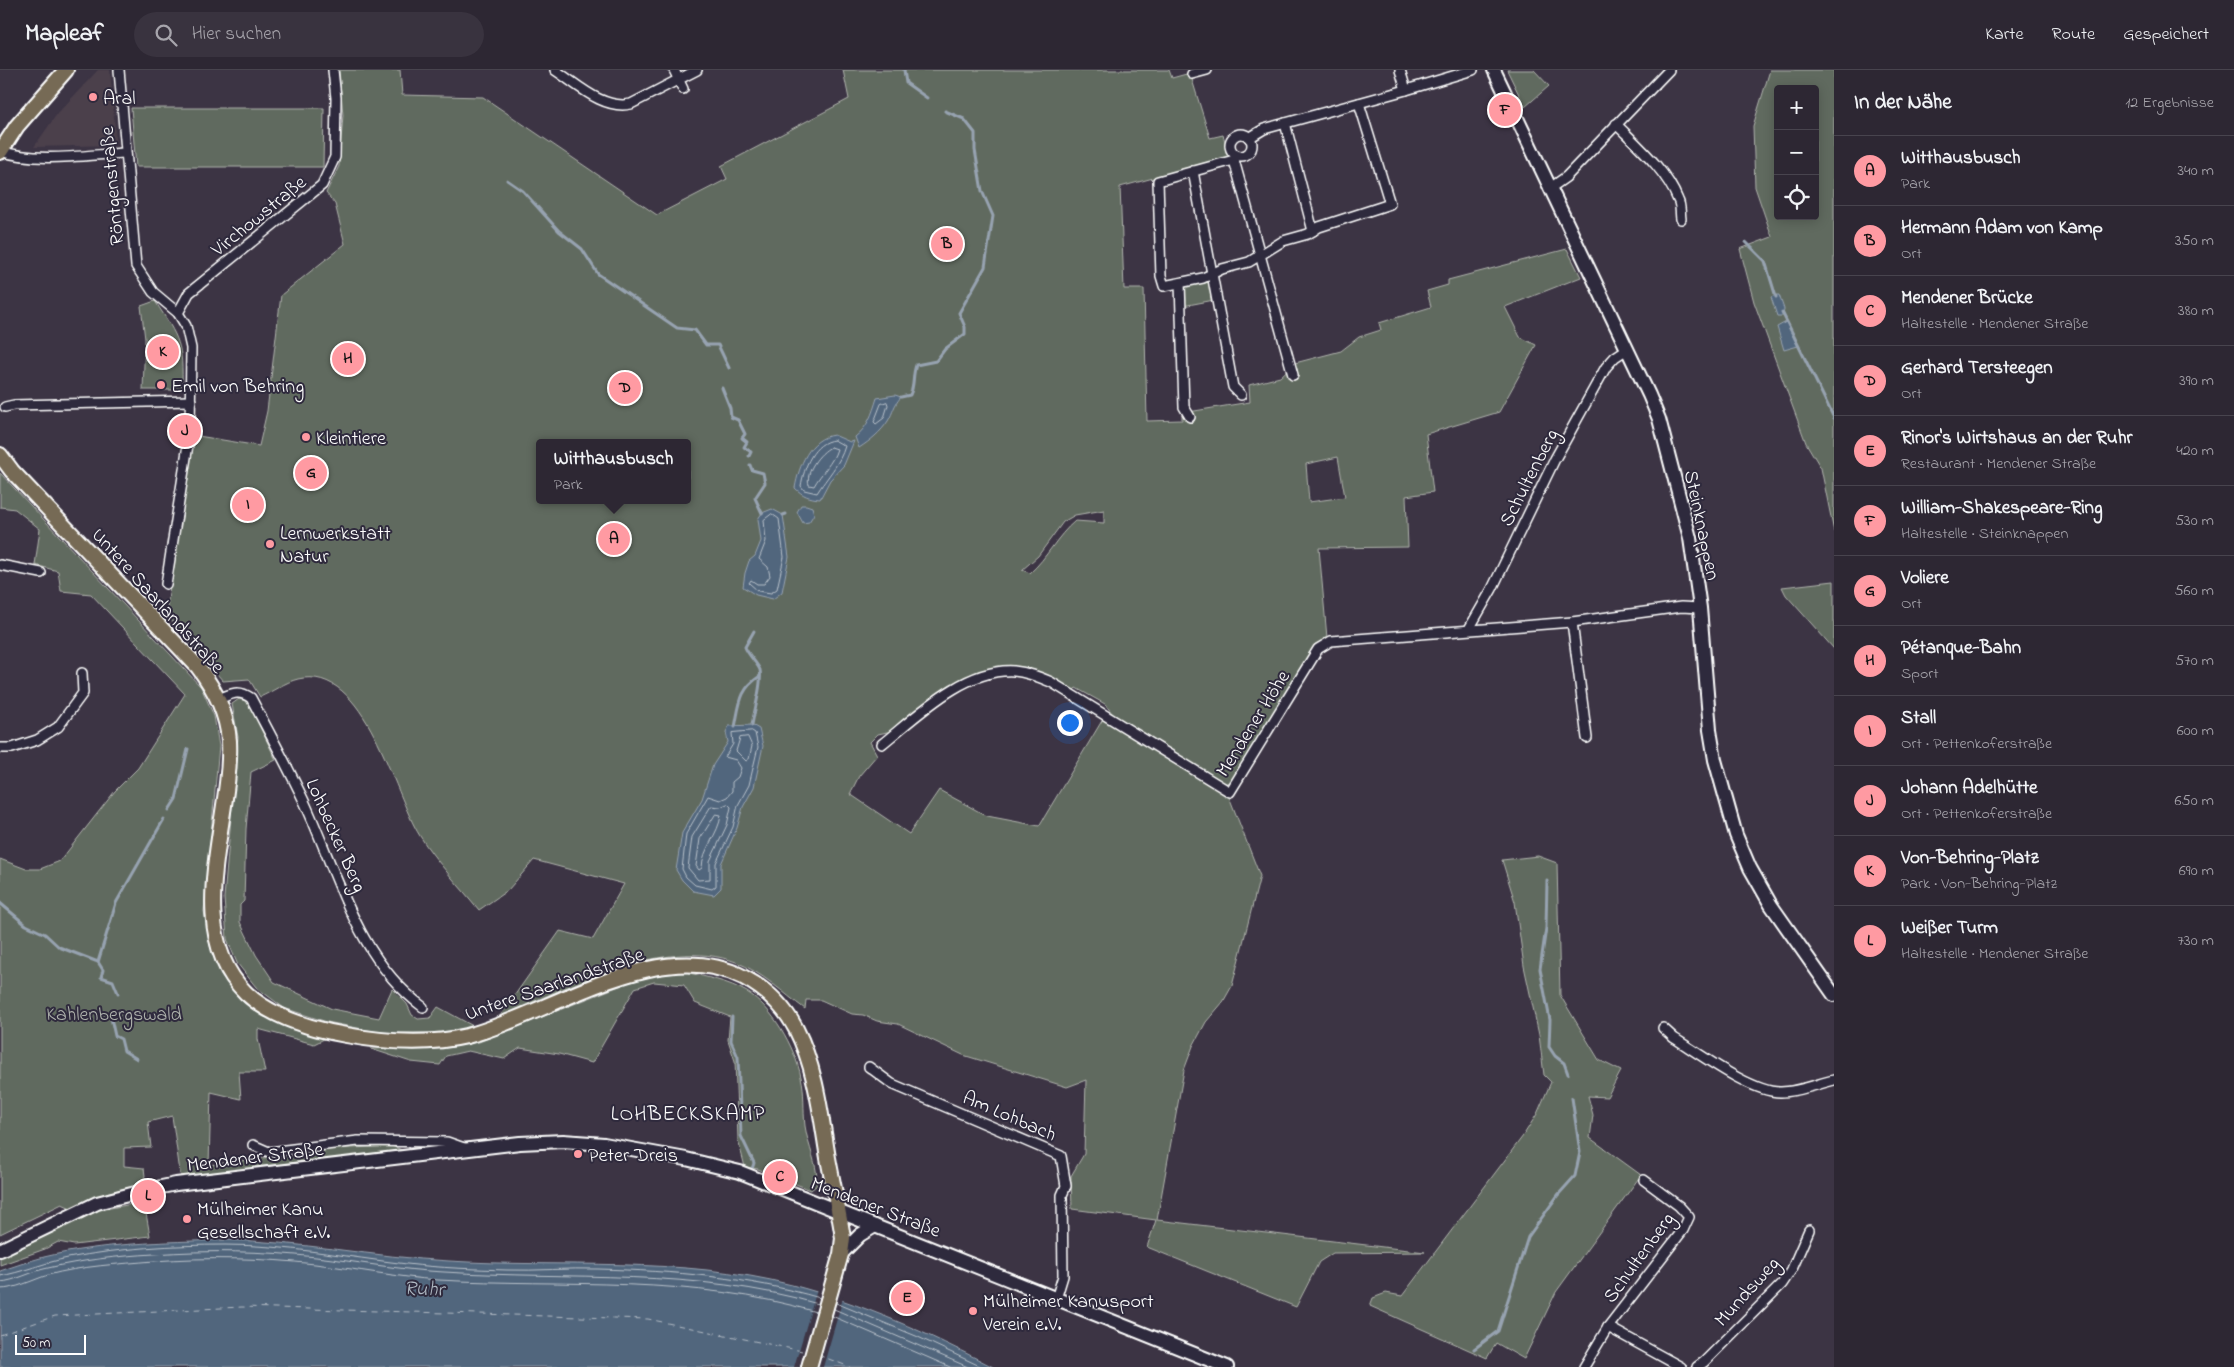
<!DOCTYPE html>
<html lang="de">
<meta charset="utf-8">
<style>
body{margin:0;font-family:"Indie Flower",sans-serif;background:#39333f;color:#f1f3f6}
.controls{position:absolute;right:15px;top:15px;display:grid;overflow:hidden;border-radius:5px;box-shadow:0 2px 12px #0003}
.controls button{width:45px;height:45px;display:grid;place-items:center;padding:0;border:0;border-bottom:1px solid #48444e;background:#2d2733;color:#f1f3f6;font:25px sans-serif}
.scale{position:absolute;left:15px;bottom:12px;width:71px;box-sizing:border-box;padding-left:5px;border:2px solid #fff;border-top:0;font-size:14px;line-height:18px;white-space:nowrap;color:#fff;-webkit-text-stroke:4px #2f2a3d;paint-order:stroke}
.you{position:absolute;left:1069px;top:652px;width:18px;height:18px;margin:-12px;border:4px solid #fff;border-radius:50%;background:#1a73e8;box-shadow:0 0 0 8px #1a73e833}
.badge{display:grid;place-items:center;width:32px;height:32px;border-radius:50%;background:#ff9aa2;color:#111;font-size:16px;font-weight:700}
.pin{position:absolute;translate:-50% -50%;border:2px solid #fff;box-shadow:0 1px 5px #0006}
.popup{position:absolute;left:536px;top:369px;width:155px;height:65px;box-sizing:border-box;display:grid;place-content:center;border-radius:5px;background:#2d2733;filter:drop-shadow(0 1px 4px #0005);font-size:16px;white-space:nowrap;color:#a7a5ac}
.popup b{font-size:19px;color:#f1f3f6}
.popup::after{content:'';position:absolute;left:50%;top:100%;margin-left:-10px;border:10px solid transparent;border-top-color:#2d2733}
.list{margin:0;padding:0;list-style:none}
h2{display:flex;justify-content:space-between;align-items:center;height:65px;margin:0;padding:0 20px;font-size:21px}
h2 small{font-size:16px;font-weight:400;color:#a7a5ac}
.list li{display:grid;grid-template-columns:32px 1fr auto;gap:15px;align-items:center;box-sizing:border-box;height:70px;padding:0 20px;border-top:1px solid #48444e}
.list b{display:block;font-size:19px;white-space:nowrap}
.list p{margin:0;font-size:16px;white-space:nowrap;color:#a7a5ac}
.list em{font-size:16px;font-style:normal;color:#a7a5ac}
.icon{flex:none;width:28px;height:28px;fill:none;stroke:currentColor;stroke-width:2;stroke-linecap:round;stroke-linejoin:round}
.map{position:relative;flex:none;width:1834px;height:1297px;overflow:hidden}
header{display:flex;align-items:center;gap:30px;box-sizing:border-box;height:70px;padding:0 25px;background:#2d2733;border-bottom:1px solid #48444e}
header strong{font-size:24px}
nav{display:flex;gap:28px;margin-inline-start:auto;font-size:18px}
.search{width:350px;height:45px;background:#39333f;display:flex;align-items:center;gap:12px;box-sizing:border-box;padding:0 18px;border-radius:28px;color:#a7a5ac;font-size:19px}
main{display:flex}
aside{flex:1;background:#2d2733}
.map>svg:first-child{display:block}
.built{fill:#4c404c}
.green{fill:#616a5e;stroke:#b0b4ae;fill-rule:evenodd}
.water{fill:#51667d;stroke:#97a3b1}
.pier{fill:#3c3444}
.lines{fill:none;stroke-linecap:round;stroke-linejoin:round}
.shore{stroke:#b9c2cb;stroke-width:1}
.stream{stroke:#97a3b1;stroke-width:3}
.ferry{stroke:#b1bac4;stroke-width:1;stroke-dasharray:6 5;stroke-linecap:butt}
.street-casing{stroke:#fff;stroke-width:12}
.secondary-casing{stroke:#fff;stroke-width:16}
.primary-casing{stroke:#fff;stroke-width:18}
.street{stroke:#2f2a3d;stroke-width:9}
.secondary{stroke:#2f2a3d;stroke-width:12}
.primary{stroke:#766a55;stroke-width:14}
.poi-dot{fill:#ff9aa2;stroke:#2f2a3d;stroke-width:2}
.labels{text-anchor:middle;stroke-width:4;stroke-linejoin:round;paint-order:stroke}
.poi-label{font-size:20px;fill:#fff;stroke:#2f2a3d;text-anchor:start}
.street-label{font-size:20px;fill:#fff;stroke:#2f2a3d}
.park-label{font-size:20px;fill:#b0b4ae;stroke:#2f2a3d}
.neighbourhood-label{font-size:21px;letter-spacing:1px;fill:#fff;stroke:#2f2a3d}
.water-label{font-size:21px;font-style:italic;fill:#b1bac4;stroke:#2f2a3d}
</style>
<header>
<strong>Mapleaf</strong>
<div class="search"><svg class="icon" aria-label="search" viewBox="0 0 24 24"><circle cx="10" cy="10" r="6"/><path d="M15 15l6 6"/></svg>Hier suchen</div>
<nav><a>Karte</a><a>Route</a><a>Gespeichert</a></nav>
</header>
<main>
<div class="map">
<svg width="1834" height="1297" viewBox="0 0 1834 1297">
<rect width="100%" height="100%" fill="#3c3444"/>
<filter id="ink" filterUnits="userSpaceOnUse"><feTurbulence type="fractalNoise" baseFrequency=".02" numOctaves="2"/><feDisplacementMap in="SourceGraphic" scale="10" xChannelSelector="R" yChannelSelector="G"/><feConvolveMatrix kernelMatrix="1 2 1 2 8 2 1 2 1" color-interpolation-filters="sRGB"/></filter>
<g filter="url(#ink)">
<path class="built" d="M98 0H110L116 72 114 75 34 77 57 44Z"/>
<g class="green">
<path d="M339 0H400L402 25 483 27 657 145 727 109 721 96 849 29 843 0H1169L1172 8 1190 3 1210 68 1223 65 1228 81 1227 88 1120 117 1124 219H1144L1147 351 1182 350V343L1250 332 1249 315 1280 307 1295 293 1341 281 1359 267 1381 260 1379 253 1431 237 1427 221 1448 215V210L1567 179 1581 207 1505 237 1520 267 1536 275 1499 342 1426 364 1433 422 1406 426 1408 477 1319 478 1327 568 1315 574 1235 711 1223 714 1116 648 1105 634 1076 618 1073 621C1058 614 1043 604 1027 600 975 586 930 633 892 661L878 664 870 672 877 685 859 706 850 724 909 764 939 720 987 746 1039 756 1103 649 1228 724 1260 806 1232 916 1223 932 1206 952 1193 976 1184 1000 1157 1150 1425 1182 1333 1183 1319 1192 1296 1237 1147 1177 1156 1150 1072 1139 1071 1106 1084 1084 1086 1010 1067 1017 963 985 898 954 877 951 863 945 852 944 821 930H806L805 939C782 922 763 903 736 892 664 865 566 919 500 946L560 861 593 869 624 814 534 790 508 820 479 840C460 816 436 792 420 766 393 724 366 593 298 609 285 612 272 622 260 627L249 609 223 611 166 544 192 365 259 376 267 341 281 225 345 174 335 134 326 123 339 96 343 45ZM540 373H688V430H540ZM1338 387 1345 427 1309 432 1306 394ZM1104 440V453L1075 451C1057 466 1047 488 1030 503L1022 500 1038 486 1063 452 1075 445Z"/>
<path d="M1507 0H1534L1549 16 1525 37Z"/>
<path d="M1770 0H1834V462L1821 398 1806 373 1754 232 1740 179 1772 167 1755 117 1753 56ZM1778 19H1815V146H1778Z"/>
<path d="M131 38H324L323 97H136Z"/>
<path d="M1211 210 1214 230 1183 236V219L1186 216Z"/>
<path d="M155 231C180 270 183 273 182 320H143L145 269 141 236Z"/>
<path d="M0 403 201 617 214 646 219 676 204 841 210 876 221 905 240 929 260 944 324 969 314 974 258 959V969L265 1002H239L241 1029 211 1022 209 1095 332 1079 391 1076 405 1081 181 1109 172 1046 148 1052 151 1077 124 1078V1096L144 1098 145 1106 140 1115 109 1122 71 1138 62 1134 0 1164V789L26 799H40L60 791 115 721 138 698 185 624 91 524 61 521 58 501 35 495 40 459 15 439 0 437Z"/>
<path d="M1834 511V579L1786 525 1782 517Z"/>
<path d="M239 629 248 632 276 690 251 702 246 759 244 831 240 835V852L256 885 274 912 332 939 379 948 392 919 407 934 412 945 418 949 430 948 438 937 473 956 446 963H383L327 952 284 938 256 917 237 893 227 869 224 828 238 667 232 634Z"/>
<path d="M1538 786 1557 793 1560 925 1599 990 1621 1001 1607 1027 1588 1026 1593 1045 1590 1068 1641 1105 1556 1222 1524 1289 1496 1273 1487 1288 1370 1236 1373 1228 1386 1223 1402 1226 1523 1066 1537 1044 1551 1012 1544 1005 1539 965 1524 896 1515 832 1502 790Z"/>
<path d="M685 902C706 907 728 911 747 922 772 937 795 977 801 1007 805 1022 803 1040 805 1056 808 1077 818 1094 817 1115L811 1120 758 1099 745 1097 738 1070 735 991 728 970 730 947 695 933 684 915 654 912 635 918 592 993 559 984 520 978 504 989 468 981 446 986 440 995 411 992 371 979 440 976 479 972 642 907Z"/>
<path d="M144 1132 150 1166 74 1175 58 1172 45 1179 0 1195V1187L99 1140Z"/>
</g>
<g class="water">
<path d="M1776 225H1779L1784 239 1783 246H1777L1771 227Z"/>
<path d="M1786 252 1798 276 1784 280 1777 257Z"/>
<path d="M895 325 901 327C893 336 894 341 888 351 881 362 870 371 859 378L855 367C868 357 872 344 877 328Z"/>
<path d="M834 365 850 372 854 371 844 395 830 410 820 429C809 428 803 426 795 418 799 396 809 368 834 365Z"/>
<path d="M801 435H806L812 437 814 444 809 452 803 453 797 442Z"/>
<path d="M772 439 783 445 789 487 782 522 773 529 756 525 743 517 745 503 749 491 755 486 761 471 758 449 762 443Z"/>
<path d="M752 655 759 659 763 676 754 717 743 737 737 758 721 794V818L714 825 693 821 682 810 676 800 682 763 702 729 713 695 728 672 726 662 729 656Z"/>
<path d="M224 1170C300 1171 373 1187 449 1191 562 1198 680 1186 792 1215 861 1233 930 1264 993 1297H0V1201C15 1196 29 1191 44 1187 102 1173 164 1172 224 1170Z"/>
</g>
<path class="pier" d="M817 1220 843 1228 823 1297H794Z"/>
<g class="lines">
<g class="shore">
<path d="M887 332 888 335 884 348 876 354 874 352 881 334Z"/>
<path d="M834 370 845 376C840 394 827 407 817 423L804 420 801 416C804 398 813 372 834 370Z"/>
<path d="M831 377 837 379C833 393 821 403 814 416L809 415C805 402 819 383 831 377Z"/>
<path d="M772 444 779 449 784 487 777 519 771 523 758 521 749 513 751 510 757 514H764L770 506 768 497 759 489 766 471 764 450Z"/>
<path d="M752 661 755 663 758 677 749 715 738 735 733 757 716 793V816L712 819 695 815 686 807 682 799 686 764 708 726 720 730 727 727 732 721V712L738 707 741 698 736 690 725 687 733 674 732 663Z"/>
<path d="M748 667 752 676 749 689 746 691 736 681 740 668Z"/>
<path d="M728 734 731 737 727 755 710 791V809L698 810 688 798 692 767 711 736 720 737Z"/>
<path d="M716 744 721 745C719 764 702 779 702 798L699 800 696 796 700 769Z"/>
<path d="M0 1206C20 1203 46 1192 68 1188 120 1178 173 1175 225 1175 287 1175 346 1187 407 1194 440 1198 474 1199 507 1200 537 1201 568 1198 598 1199 673 1201 748 1207 820 1228"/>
<path d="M0 1212C16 1211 32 1201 48 1198 82 1190 119 1186 154 1184 208 1180 263 1181 316 1187 359 1192 401 1200 444 1202 569 1210 696 1198 818 1234"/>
<path d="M0 1219C16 1219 32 1210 48 1205 81 1196 119 1194 154 1191 208 1187 262 1188 315 1194 356 1199 397 1207 438 1210 565 1217 693 1205 816 1242"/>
<path d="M836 1233 916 1266 982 1297"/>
<path d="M834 1239 968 1297"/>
<path d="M832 1246 950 1297"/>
</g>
<g class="stream">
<path d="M904 0 906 13 927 28"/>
<path d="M507 110 523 121 559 161 582 179 598 204 677 258 695 260 706 275H718L729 298"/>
<path d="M1746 172 1765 191 1776 227"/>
<path d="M1782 242 1834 348"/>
<path d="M722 318 730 338 731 347 738 350 745 364 742 368 747 372 744 377 751 382 749 386"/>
<path d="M901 327 910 325C915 314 912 306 916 295L936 291 945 279 965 264V257L959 243 985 197 993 146 982 121 975 80V63L964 49 945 41"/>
<path d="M750 395 752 400 763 403 765 413 755 428 762 443"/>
<path d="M783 445 786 444"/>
<path d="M752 655C754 641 763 612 760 600 758 594 748 585 745 577L754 561"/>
<path d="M735 657C740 633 739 620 760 606"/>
<path d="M169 740 176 729 188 679"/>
<path d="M1547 811 1546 858 1540 899 1550 950 1549 977 1555 986 1564 993 1568 1004"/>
<path d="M0 833 26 855 45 864 59 877 98 892 103 900 101 907 113 911 118 923"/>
<path d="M98 892 116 833 164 749"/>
<path d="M732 947 731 971 738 987 741 1066 754 1093 752 1099"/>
<path d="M111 948 115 966 121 969 124 981 137 989"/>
<path d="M1474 1279 1498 1261 1528 1167 1558 1125 1575 1106 1580 1082 1572 1028"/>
</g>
<g class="ferry">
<path d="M0 1265 55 1246 242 1237 648 1249 807 1282"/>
<path d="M818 1285 850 1297"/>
</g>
<defs>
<g id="street">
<path d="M119 0 136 196 153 222 178 243 186 256 191 278 190 362 166 514"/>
<path d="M555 0C578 15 603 40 631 34L697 0"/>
<path d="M674 0 683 19"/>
<path d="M1192 4 1207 0"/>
<path d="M1406 20 1473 0"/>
<path d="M1285 53 1313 161"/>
<path d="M1616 54C1638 76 1666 100 1678 130 1681 135 1680 143 1681 149"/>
<circle cx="1241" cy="75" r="11"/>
<path d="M1249 68 1264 59 1406 20 1400 0"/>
<path d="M0 81C37 93 86 85 125 83"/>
<path d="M1236 87 1234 90 1293 305"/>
<path d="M1234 90 1158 111 1161 206 1164 216 1203 208 1222 199 1249 192 1283 171 1308 164 1319 157 1390 134 1359 33"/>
<path d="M1193 101 1233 317 1241 325"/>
<path d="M1549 119 1566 107 1669 0"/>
<path d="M1180 213 1184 337 1190 347"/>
<path d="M178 243 189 223 322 115 335 87 336 28 333 0"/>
<path d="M5 337 14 335 191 331"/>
<path d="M0 495 41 503"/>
<path d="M1572 552 1587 668"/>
<path d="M1469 559 1492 519 1555 389 1606 297 1615 287 1627 279"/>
<path d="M218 629C232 624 238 619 251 628 269 662 287 695 303 729 337 801 356 888 423 937"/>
<path d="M882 674C918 645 965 598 1014 601 1027 602 1039 607 1051 612L1230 722 1318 579 1331 571 1572 552 1681 537 1700 538"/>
<path d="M0 678H12L37 670 58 657 83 623 82 603"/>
<path d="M1663 958 1674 968C1700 984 1752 1023 1781 1022 1798 1022 1817 1014 1834 1010"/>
<path d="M869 997 892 1014 1061 1086 1066 1116 1062 1125 1063 1206 1056 1229"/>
<path d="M253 1075 269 1082 358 1071 447 1072 464 1078"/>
<path d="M1608 1257 1681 1297"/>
<path d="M1584 1297 1608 1257 1683 1160 1689 1147 1679 1136 1644 1110"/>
<path d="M1697 1297 1704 1292 1782 1214 1792 1199 1809 1160"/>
</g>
<g id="secondary">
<path d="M1494 0 1649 325 1659 349 1690 468 1700 538 1710 660 1715 690 1736 765 1750 798 1771 835 1834 925"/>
<path d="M0 1180 97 1133 147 1120 176 1114 520 1073 563 1071 604 1074 686 1089 740 1102 1227 1297"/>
<path d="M841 1184 860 1165 875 1156"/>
</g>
<g id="primary">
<path d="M0 82 17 56 66 0"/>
<path d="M0 385 12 401 198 597C214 618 227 643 229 671 233 748 181 860 246 923 271 947 312 959 346 965 384 972 429 975 467 966 551 944 657 864 743 907 766 919 784 936 796 959 816 998 821 1046 828 1088 833 1115 839 1141 843 1168L841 1184 809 1297"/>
</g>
</defs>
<use href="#street" class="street-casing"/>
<use href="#secondary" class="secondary-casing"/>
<use href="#primary" class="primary-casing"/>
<use href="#street" class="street"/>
<use href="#secondary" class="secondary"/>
<use href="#primary" class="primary"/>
</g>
</g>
<g class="poi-dot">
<circle cx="93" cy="27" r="5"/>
<circle cx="161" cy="315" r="5"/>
<circle cx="306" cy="367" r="5"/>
<circle cx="270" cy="474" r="5"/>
<circle cx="578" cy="1084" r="5"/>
<circle cx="187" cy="1149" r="5"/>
<circle cx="973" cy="1241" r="5"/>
</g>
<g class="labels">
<g class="poi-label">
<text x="103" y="34">Aral</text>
<text x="171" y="322">Emil von Behring</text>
<text x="316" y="374">Kleintiere</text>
<text x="280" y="469">Lernwerkstatt<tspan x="280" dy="23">Natur</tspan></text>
<text x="588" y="1091">Peter Dreis</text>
<text x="197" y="1145">Mülheimer Kanu<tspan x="197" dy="23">Gesellschaft e.V.</tspan></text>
<text x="983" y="1237">Mülheimer Kanusport<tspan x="983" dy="23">Verein e.V.</tspan></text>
</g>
<g class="street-label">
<text transform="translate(111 116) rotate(-95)" y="7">Röntgenstraße</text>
<text transform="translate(258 145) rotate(-39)" y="7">Virchowstraße</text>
<text transform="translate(1528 407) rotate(-63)" y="7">Schultenberg</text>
<text transform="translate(1703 455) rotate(78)" y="7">Steinknappen</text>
<text transform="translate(159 530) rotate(48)" y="7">Untere Saarlandstraße</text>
<text transform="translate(1252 653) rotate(-58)" y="7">Mendener Höhe</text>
<text transform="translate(337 765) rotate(66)" y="7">Lohbecker Berg</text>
<text transform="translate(554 913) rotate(-19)" y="7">Untere Saarlandstraße</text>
<text transform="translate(1010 1045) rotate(23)" y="7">Am Lohbach</text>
<text transform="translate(255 1086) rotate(-7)" y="7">Mendener Straße</text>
<text transform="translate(876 1136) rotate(21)" y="7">Mendener Straße</text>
<text transform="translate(1638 1187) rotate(-54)" y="7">Schultenberg</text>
<text transform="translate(1746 1221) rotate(-48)" y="7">Mundsweg</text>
</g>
<g class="park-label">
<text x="114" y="950">Kahlenbergswald</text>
</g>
<g class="neighbourhood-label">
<text x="688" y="1050">LOHBECKSKAMP</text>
</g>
<g class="water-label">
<text transform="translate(424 1218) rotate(2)" y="7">Ruhr</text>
</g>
</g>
</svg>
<div class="controls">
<button>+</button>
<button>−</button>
<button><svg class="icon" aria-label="locate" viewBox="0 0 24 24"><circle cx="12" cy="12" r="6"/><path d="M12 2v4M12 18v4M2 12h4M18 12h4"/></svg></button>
</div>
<div class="scale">50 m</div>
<div class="you"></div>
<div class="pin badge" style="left:614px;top:469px">A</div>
<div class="popup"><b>Witthausbusch</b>Park</div>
<div class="pin badge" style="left:947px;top:174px">B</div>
<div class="pin badge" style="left:780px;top:1107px">C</div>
<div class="pin badge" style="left:625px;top:318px">D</div>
<div class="pin badge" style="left:907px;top:1228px">E</div>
<div class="pin badge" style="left:1505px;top:40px">F</div>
<div class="pin badge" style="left:311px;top:403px">G</div>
<div class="pin badge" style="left:348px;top:289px">H</div>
<div class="pin badge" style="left:248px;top:435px">I</div>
<div class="pin badge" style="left:185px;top:361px">J</div>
<div class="pin badge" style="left:163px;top:282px">K</div>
<div class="pin badge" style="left:148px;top:1126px">L</div>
</div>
<aside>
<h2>In der Nähe<small>12 Ergebnisse</small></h2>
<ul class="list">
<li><span class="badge">A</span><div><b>Witthausbusch</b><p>Park</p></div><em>340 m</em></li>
<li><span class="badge">B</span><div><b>Hermann Adam von Kamp</b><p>Ort</p></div><em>350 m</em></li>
<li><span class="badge">C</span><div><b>Mendener Brücke</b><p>Haltestelle · Mendener Straße</p></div><em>380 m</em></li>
<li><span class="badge">D</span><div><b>Gerhard Tersteegen</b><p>Ort</p></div><em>390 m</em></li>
<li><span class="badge">E</span><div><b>Rinor's Wirtshaus an der Ruhr</b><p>Restaurant · Mendener Straße</p></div><em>420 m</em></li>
<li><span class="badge">F</span><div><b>William-Shakespeare-Ring</b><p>Haltestelle · Steinknappen</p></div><em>530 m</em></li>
<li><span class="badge">G</span><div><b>Voliere</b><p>Ort</p></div><em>560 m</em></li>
<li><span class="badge">H</span><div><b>Pétanque-Bahn</b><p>Sport</p></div><em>570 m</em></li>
<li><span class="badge">I</span><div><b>Stall</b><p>Ort · Pettenkoferstraße</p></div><em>600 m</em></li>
<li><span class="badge">J</span><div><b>Johann Adelhütte</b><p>Ort · Pettenkoferstraße</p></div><em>650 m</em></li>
<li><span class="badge">K</span><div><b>Von-Behring-Platz</b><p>Park · Von-Behring-Platz</p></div><em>690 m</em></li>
<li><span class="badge">L</span><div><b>Weißer Turm</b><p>Haltestelle · Mendener Straße</p></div><em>730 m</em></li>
</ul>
</aside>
</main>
